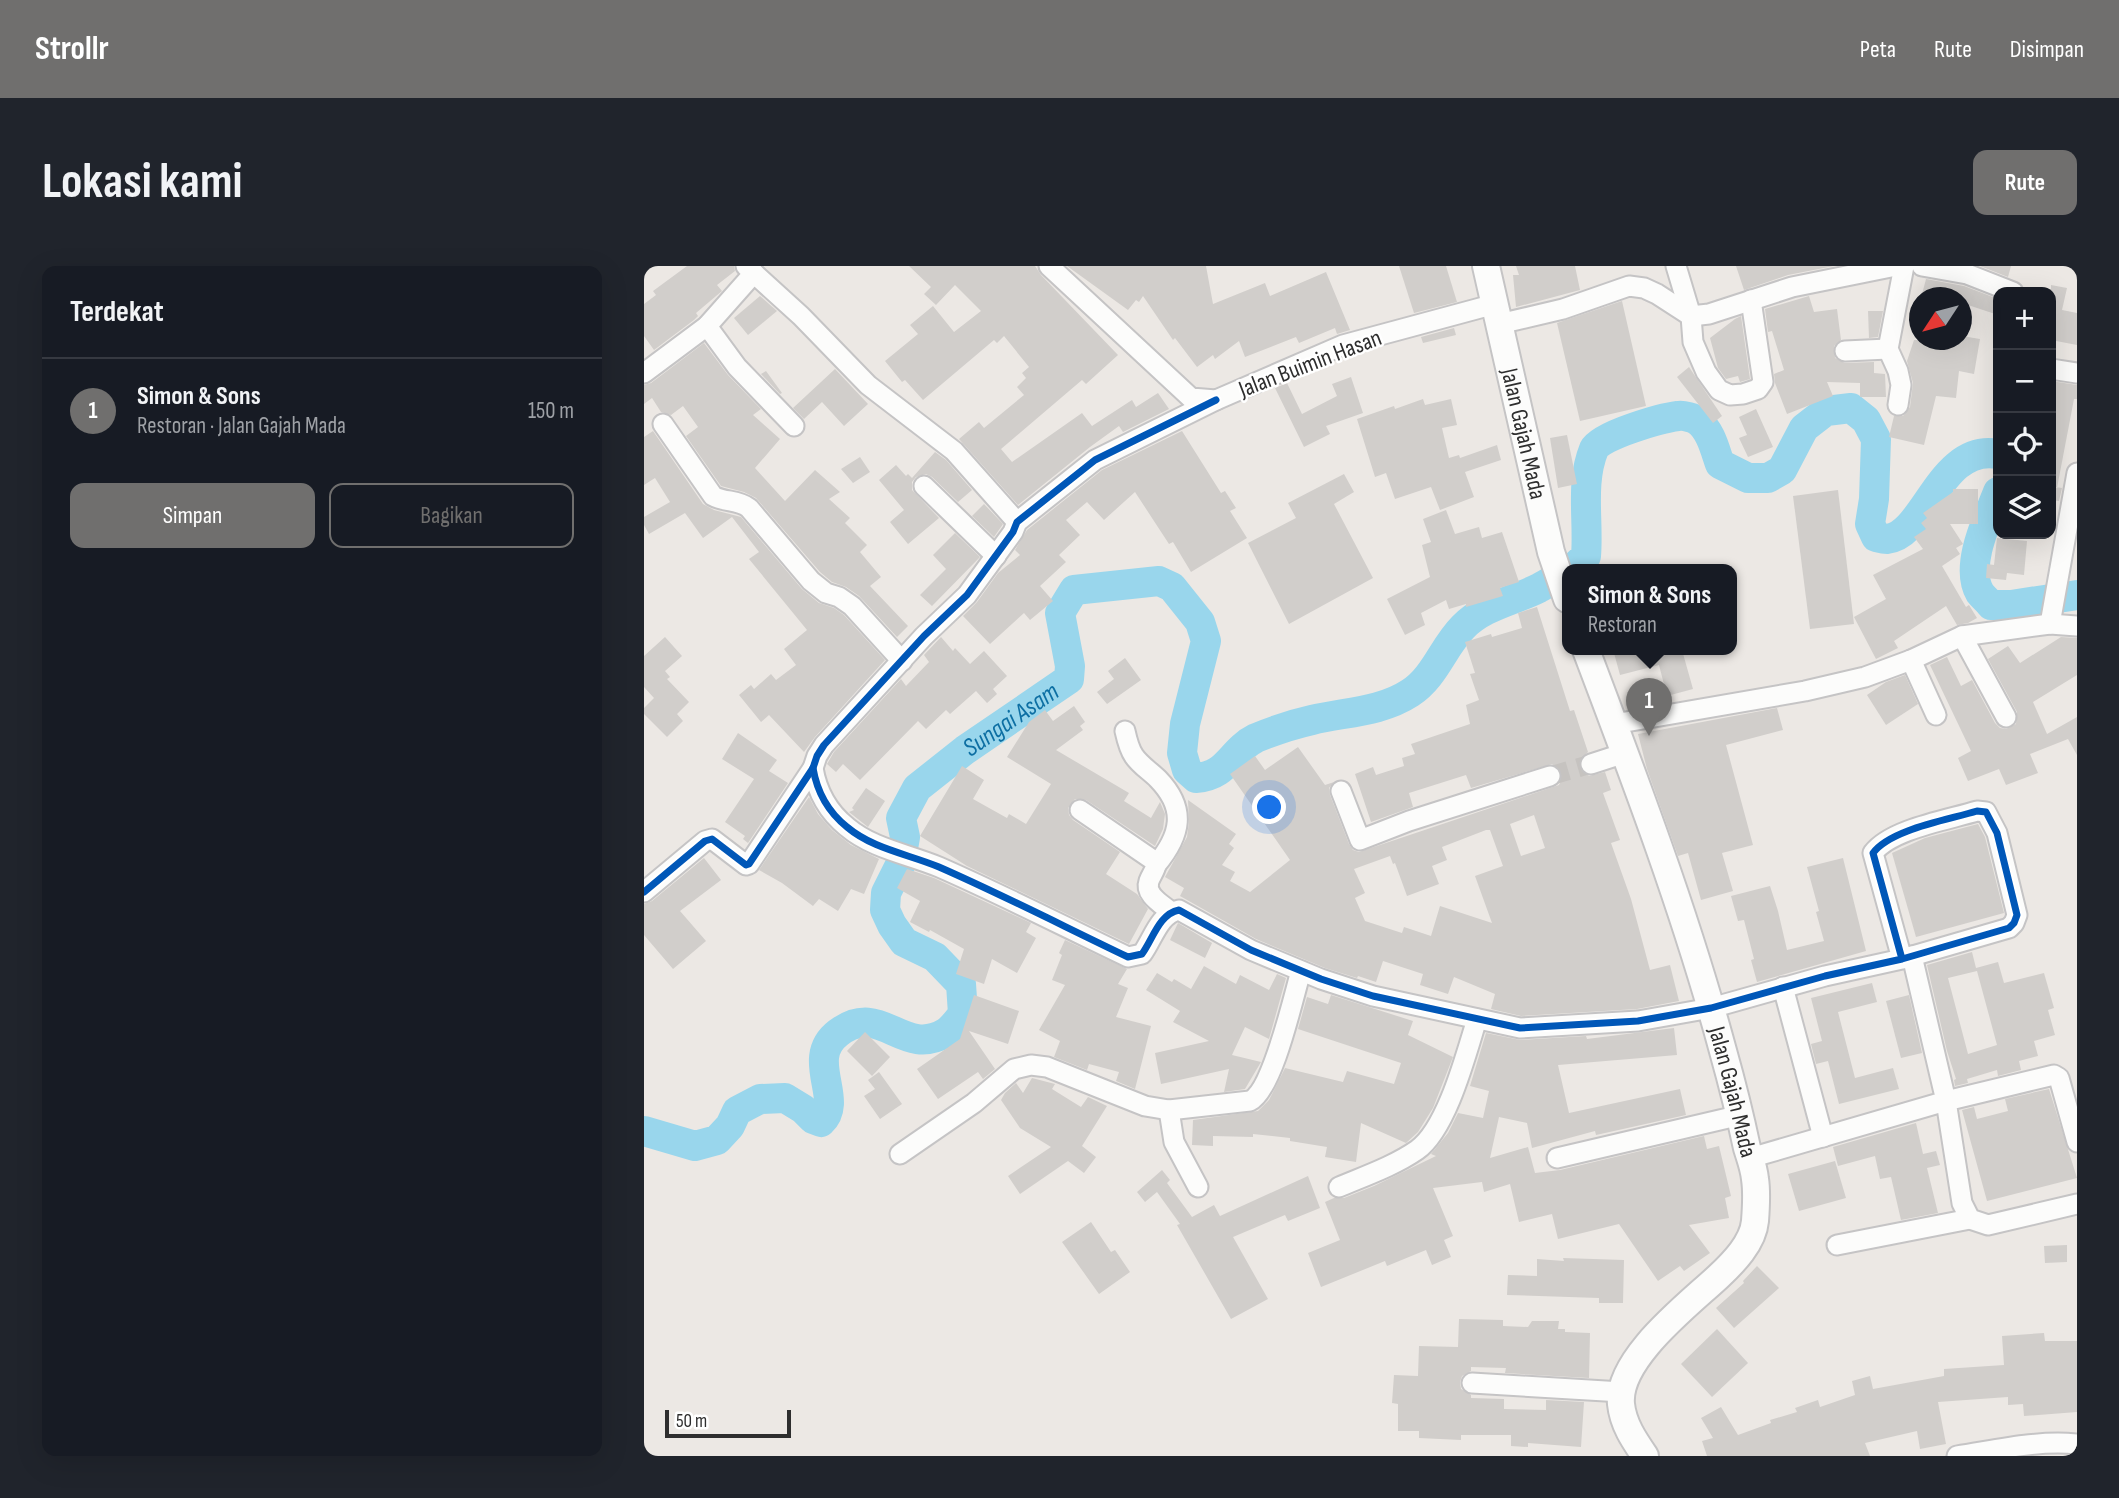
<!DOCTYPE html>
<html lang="id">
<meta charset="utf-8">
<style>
body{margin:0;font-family:"Sofia Sans Condensed",sans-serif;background:#20242c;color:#f1f3f6}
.controls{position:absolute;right:21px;top:21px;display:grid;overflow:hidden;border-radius:14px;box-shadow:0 7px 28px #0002}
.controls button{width:63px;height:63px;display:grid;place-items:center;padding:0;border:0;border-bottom:2px solid #363941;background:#171b24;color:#f1f3f6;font:35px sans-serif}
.compass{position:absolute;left:1265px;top:21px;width:63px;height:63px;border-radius:50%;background:#171b24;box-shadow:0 7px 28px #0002;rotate:234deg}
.scale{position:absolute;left:21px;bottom:18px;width:126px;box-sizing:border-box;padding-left:7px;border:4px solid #2e2e2e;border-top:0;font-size:19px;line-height:24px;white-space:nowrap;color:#2e2e2e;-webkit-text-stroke:5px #fff;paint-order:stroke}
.you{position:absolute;left:626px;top:542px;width:24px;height:24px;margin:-18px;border:5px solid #fff;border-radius:50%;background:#1a73e8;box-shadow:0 0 0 10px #1a73e833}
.badge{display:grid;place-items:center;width:46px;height:46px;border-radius:50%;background:#706f6e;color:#fff;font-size:23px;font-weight:700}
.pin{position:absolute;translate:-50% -58px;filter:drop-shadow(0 2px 4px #0008)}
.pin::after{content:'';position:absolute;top:37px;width:24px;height:21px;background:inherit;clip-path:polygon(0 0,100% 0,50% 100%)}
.popup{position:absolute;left:918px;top:298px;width:175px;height:91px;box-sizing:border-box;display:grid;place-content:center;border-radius:14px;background:#171b24;filter:drop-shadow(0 2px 5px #0005);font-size:23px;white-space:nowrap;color:#9ea1a6}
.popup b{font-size:26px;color:#f1f3f6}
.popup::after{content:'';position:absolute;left:50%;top:100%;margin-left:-14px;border:14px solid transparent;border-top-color:#171b24}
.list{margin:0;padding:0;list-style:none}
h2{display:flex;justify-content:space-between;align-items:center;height:91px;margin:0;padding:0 28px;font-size:30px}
h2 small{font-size:23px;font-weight:400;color:#9ea1a6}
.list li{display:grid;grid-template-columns:46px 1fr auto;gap:21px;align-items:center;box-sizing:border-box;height:105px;padding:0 28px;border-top:2px solid #363941}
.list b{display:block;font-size:26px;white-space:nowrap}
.list p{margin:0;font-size:23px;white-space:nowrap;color:#9ea1a6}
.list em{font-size:23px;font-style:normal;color:#9ea1a6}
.actions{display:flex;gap:14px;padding:21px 28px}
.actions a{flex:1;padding:16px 0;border:2px solid #706f6e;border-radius:14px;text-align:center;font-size:24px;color:#706f6e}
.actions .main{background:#706f6e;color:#fff}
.icon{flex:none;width:38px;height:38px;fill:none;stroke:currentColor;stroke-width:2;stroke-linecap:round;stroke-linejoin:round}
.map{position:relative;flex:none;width:1433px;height:1190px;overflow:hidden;border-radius:14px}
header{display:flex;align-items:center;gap:42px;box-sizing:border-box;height:98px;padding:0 35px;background:#706f6e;color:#fff}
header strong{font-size:33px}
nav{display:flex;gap:38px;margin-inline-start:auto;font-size:24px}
.intro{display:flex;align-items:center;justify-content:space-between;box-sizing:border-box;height:168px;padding:0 42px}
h1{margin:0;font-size:49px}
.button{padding:18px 32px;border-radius:14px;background:#706f6e;color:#fff;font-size:24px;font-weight:700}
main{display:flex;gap:42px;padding:0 42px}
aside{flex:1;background:#171b24;border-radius:14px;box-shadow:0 7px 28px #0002}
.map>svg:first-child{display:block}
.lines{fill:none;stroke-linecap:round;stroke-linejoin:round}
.river{stroke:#99d6ec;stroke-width:30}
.building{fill:#d1cecb;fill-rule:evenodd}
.street-tunnel{stroke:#c6c3c0;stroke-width:19;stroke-dasharray:19 10;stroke-linecap:butt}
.street-casing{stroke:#c5c4c5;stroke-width:23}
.secondary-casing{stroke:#c5c4c5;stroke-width:30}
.street{stroke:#fcfcfb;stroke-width:19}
.secondary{stroke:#fcfcfb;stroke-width:26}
.cycleway-casing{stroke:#fff;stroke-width:11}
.cycleway{stroke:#0057b8;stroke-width:7}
.labels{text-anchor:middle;stroke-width:5;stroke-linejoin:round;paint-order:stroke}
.street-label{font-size:24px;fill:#2e2e2e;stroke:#fff}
.water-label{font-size:26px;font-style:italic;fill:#0d6fa3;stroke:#fff}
</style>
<header>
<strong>Strollr</strong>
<nav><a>Peta</a><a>Rute</a><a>Disimpan</a></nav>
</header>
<div class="intro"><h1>Lokasi kami</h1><a class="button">Rute</a></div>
<main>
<aside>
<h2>Terdekat<small></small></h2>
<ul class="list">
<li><span class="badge">1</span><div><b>Simon &amp; Sons</b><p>Restoran · Jalan Gajah Mada</p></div><em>150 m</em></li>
</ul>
<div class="actions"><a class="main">Simpan</a><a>Bagikan</a></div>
</aside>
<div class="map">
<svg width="1433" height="1190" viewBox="0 0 1433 1190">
<rect width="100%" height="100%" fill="#ece8e4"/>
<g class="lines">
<g class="river">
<path d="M1354 226C1344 252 1320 300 1336 327 1339 331 1344 335 1347 339H1367L1433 329"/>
<path d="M927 304 942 290C945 255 936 217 950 183 957 169 1018 152 1034 150 1039 149 1050 152 1054 155 1067 165 1071 184 1076 198L1104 212H1124L1138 204 1160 162 1182 145 1207 142 1222 154 1232 173 1230 233 1226 258 1232 271C1236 272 1239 273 1243 273 1281 270 1296 177 1354 188"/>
<path id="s1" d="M0 865 51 880 73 874 86 860 93 845 116 833 141 832 159 843 169 853 177 856C201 834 160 793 194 767 237 734 258 792 301 767 308 763 314 754 319 748L317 718 291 691 260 676 248 659 241 644 242 627 256 599 261 571 257 552 273 522 321 484 425 413 426 400 416 347 430 324 515 315 528 321 556 356 562 375 541 458 538 487 543 504 552 512C584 510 586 485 612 472 629 465 650 458 668 454 701 446 737 446 766 427 791 411 799 381 819 361 839 340 869 335 895 322 904 317 913 311 923 306"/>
</g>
</g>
<g class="building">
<path d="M43 0H90L91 5 73 19 78 25 52 47 54 50 50 54 10 84 0 70V38L12 29 9 25Z"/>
<path d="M265 0H391L397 9 474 89 442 118 438 114 357 183 368 196 438 147 448 160 488 134 492 141 514 127 525 143 479 166 475 160 446 181 374 239 315 173 335 156 340 162 380 129 373 121 382 112 378 107 385 101 360 70 353 77 350 74 279 134 261 114 258 116 241 95 274 68 266 59 289 40 310 66 337 45 311 19 292 39 280 28 287 21Z"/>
<path d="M423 0H562L569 38 621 17 626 30 682 6 706 64 693 68 691 62 655 77 652 71 601 91 595 75 571 93 569 89 553 101 531 72 529 74 499 30 495 36 492 34 484 44Z"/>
<path d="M755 0H802L813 36 770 47Z"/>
<path d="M872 0H931L936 24 872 41 869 9H875Z"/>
<path d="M1092 0H1190L1144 9 1100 24Z"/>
<path d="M1336 0H1367L1364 11Z"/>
<path d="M1282 13 1320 20 1354 33V49L1318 37V32H1277Z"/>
<path d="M1407 19 1423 22 1418 44 1433 47V79L1407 74Z"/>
<path d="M116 30 133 45 104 69 90 52Z"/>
<path d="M1165 30 1170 46 1193 43 1197 74 1190 80 1191 92 1201 97 1230 96V107L1241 108 1242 131H1216V117L1183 116 1189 130 1143 148 1131 117 1130 108 1140 104 1128 65 1124 66 1121 43Z"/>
<path d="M978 35 1002 140 936 155 913 57Z"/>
<path d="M1224 45H1239L1234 71 1225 72Z"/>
<path d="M1097 50 1106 113 1096 116 1094 110 1082 113 1074 102 1066 72 1091 53Z"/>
<path d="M810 62 812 69 779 77 777 71Z"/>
<path d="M1318 70 1336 73 1330 108 1315 105 1312 132 1292 130 1280 179 1245 171 1250 150H1259L1266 141 1269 117 1263 95 1270 74H1318Z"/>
<path d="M60 77 84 109 117 143 109 149 136 173 111 202 141 235 171 204 196 226 185 233 206 252 201 257 223 279 216 286 237 311 226 320 264 360 253 371 215 330 202 321 188 316 176 306 112 232 100 226 77 220 42 170 54 161 39 140 27 149 17 146 8 132 0 138V119L7 117Z"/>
<path d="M1045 101 1078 150 1069 157 1033 111Z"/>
<path d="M191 103 224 138 200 160 178 136 160 153 149 142Z"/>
<path d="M122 105 138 127 136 128 117 108Z"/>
<path d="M707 111 719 147 682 160 686 168 660 181 631 122 643 117 658 148 693 130 688 118Z"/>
<path d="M1407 115 1433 119V133H1430L1413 222 1411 221 1418 222 1415 235 1407 234V144L1409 130 1407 129Z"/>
<path d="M779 133 781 139 807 133 813 159 798 162 805 192 815 189 816 192 853 179 857 194 821 206 830 231 796 244 787 221 751 233 742 207 731 211 713 153 750 140 751 143Z"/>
<path d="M1112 143 1129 181 1104 191 1095 172 1103 169 1095 151Z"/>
<path d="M9 165 59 238 70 244 97 251 158 323 175 337 190 342 200 349 241 394 171 471 160 486 125 449 117 456 95 429 107 419 110 423 127 408 132 414 152 399 140 383 163 364 105 293 115 286 88 251 59 272 41 247 5 268 0 259V251L26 236 11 212 0 219V171Z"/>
<path d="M538 165 577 227 581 225 592 242 586 245 603 272 547 306 529 276 525 278 491 226 460 254 443 236 422 254 436 269 415 289 422 296 396 320 409 335 386 354 380 347 346 378 319 350 333 336 354 307 376 289 371 284 383 264 458 204Z"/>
<path d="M923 169 933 218 914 222 906 172Z"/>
<path d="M291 186 302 194 328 224 314 236 288 211 282 208 272 211 268 216V224L295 252 264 278 246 256 260 244 235 214 252 199 262 210 264 208 268 212Z"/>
<path d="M216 191 226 206 209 217 197 203Z"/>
<path d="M700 208 710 226 690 238 729 312 645 358 604 277 652 252 644 237Z"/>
<path d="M1309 223H1334V258H1306L1319 278 1312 282 1316 288 1298 300 1322 341 1325 339 1333 352 1324 357 1313 359 1302 340 1250 375 1254 382 1232 393 1210 351 1242 333 1229 309 1279 283 1270 271 1282 263 1277 257 1283 252 1279 247 1309 226Z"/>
<path d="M1194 224 1210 358 1166 363 1149 230Z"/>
<path d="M340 238 359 258 350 271 328 250Z"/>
<path d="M802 244 811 268 835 261 838 272 858 266 875 316 856 322 859 330 822 341V338L805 343 802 334 777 347 781 359 761 369 743 333 786 311 778 279 787 276 779 253Z"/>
<path d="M311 267 336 291 288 340 276 329 302 303 289 289Z"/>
<path d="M1353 272 1383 275 1380 309 1363 307 1362 314 1342 312 1343 298 1350 299Z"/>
<path d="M893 341 926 445 930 444 944 486 935 495 936 502 945 510 961 506 967 524 959 527 976 574 967 577 987 633 1006 704 1026 699 1035 735 993 743 877 750 847 743 851 728 810 711 804 728 776 719 779 708 739 695 732 716 714 710 713 712 681 702 612 673 536 630 540 622 521 611 543 571 545 556 544 534 592 568 585 578 590 582 578 599 591 606 586 615 606 626 646 594 586 508 611 490 621 504 654 481 681 519 690 516 685 522 686 529 705 578 709 584 715 586 915 519 918 512 917 506 908 498 827 522 822 509 765 527 769 541 727 556 711 508 729 501 732 509 760 500 758 492 771 488 767 478 826 458 822 439 835 434 826 408 831 407 821 376 847 368 848 371 878 362 874 347ZM890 549 901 582 877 590 866 558ZM842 564H846L859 600 831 610 848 657 796 640 787 670 760 661 758 667 721 655 711 632 721 627 710 603 746 590 749 598 751 597 763 630 795 618 788 600 803 594 798 581Z"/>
<path d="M21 371 38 390 21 405 26 411 23 413 45 436 33 448 39 455 23 471 0 448V442L10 432 0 421V390Z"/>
<path d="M297 371 309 385 311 382 326 398 340 385 363 410 349 423 353 428 343 437 332 425 306 448 302 444 282 463 274 455 216 514 199 498 192 506 183 498 190 486 257 413 262 420 285 396 280 389Z"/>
<path d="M1417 371 1433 372V409L1389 436 1403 468 1433 451V489L1424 473 1386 488 1394 507 1362 519 1355 503 1324 515 1314 492 1327 485 1286 399 1303 391 1317 420 1328 414 1351 457 1356 462 1362 463 1372 458 1373 446 1344 393 1364 380 1376 397Z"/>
<path d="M981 384H1038L1049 423 1023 430 1015 399 976 409 970 387Z"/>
<path d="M481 392 497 414 463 438 453 426 470 413 464 405Z"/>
<path d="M1261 409 1274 438 1242 459 1223 429 1242 416Z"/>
<path d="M430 440 441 456 436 460 439 464 412 484 485 527 480 535 507 552 516 536 521 548 519 563 511 580 442 534 431 533 424 542 425 549 429 554 476 586 462 608 493 628 504 643 485 678 323 600 276 570 318 500 340 514 329 533 363 552 365 548 382 558 407 518 363 491 385 456 401 444 409 455Z"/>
<path d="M1133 442 1139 464 1082 479 1109 579 1078 587 1089 625 1057 634 1044 587 1034 590 1003 503 994 468Z"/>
<path d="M94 467 133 494 125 505 144 517 104 577 99 573 101 570 81 556 110 513 78 493Z"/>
<path d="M222 522 241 535 224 561 205 546 210 544 208 542Z"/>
<path d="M165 531 174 548 188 564 207 579 235 593 220 628 207 623 194 645 175 633 169 640 138 617 115 604Z"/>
<path d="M1334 558 1341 571 1360 647 1272 671 1248 587 1281 572Z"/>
<path d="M60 592 77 614 36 645 62 675 29 703 0 669V638L8 635Z"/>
<path d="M1199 592 1222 685 1113 716 1107 694 1110 693 1100 654 1094 655 1087 630 1126 620 1134 645 1143 684 1180 675 1172 646 1175 645 1163 601Z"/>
<path d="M263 603 290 612 387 657 382 666 392 672 373 707 348 693 340 718 312 708 320 683 286 664 285 666 266 656 276 635 253 622Z"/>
<path d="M534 657 568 677 561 692 526 674Z"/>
<path d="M421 674 483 703 474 718 484 722 472 751 507 760 491 823 472 815 475 806 445 798 443 804 410 791 416 775 395 764 421 719 408 714 418 689 415 687Z"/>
<path d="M1328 686 1332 702 1354 696 1360 717 1400 707 1410 742 1404 744 1411 769 1390 775 1394 790 1375 795 1377 804 1354 810 1353 804 1323 813 1324 817 1311 820 1310 814 1312 813 1303 785 1283 699ZM1333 705 1353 779 1324 788 1304 712Z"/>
<path d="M560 700 592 718 596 709 625 724 633 708 642 712 625 773 601 761 588 789 617 796 601 823 580 826 585 803 517 818 511 787 565 775 529 756 536 745 502 724 513 707 528 716 530 713 547 723Z"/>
<path d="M1228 717 1233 736 1194 746 1211 812 1249 802 1255 823 1195 838 1184 795 1172 798 1167 778 1178 775 1167 732Z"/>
<path d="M330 729 375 745 364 778 325 765 351 803 339 813 334 806 294 833 273 803 316 773Z"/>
<path d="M687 729 769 755 764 769 809 791 789 842 774 866 762 877 717 857 712 896 681 891 683 881 646 875V872L609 868V871L569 870V880L548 879 549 854 614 845 625 834 641 802 699 816 703 805 750 818 757 797 654 763 663 731 684 738Z"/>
<path d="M1265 729 1278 787 1257 792 1242 735Z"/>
<path d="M1030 762 1033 789 914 799 925 847 1036 823 1042 849 952 869 951 865 888 882 883 857 855 851 846 892 884 881 891 907 916 904 1060 870 1063 883 1075 880 1087 930 1081 932 1085 952 1045 959 1066 987 1040 1005 1036 1000 1014 1015 975 958 914 973 908 948 875 956 866 918 840 926 838 916 789 922 809 970 800 974 807 991 788 999 782 984 743 1000 741 995 677 1021 664 987 696 974 681 936 690 932H700L730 920 792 890 787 888 804 867 814 847 839 852 845 825 826 820 842 767 876 774 942 770 943 773Z"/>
<path d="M221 766 246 791 228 810 203 785Z"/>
<path d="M235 806 258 838 236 853 220 830 231 823 224 814Z"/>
<path d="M388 812 411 818 408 823 437 841 444 831 463 840 438 880 452 891 440 907 424 895 376 928 364 910 407 881 376 862 357 834 361 827 372 817 379 827Z"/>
<path d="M1405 823 1433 912 1343 935 1318 844 1330 841 1333 853 1364 845 1361 833Z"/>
<path d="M1272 857 1279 888 1292 885 1296 899 1283 902 1294 947 1257 954 1247 911 1236 913 1231 890 1194 900 1189 881Z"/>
<path d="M1191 895 1202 932 1155 945 1144 908Z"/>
<path d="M518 904 526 914 523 917 548 951 570 939 576 950 664 910 676 942 644 955 641 949 589 971 624 1033 587 1053 533 959 536 958 513 926 501 936 493 926Z"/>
<path d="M447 956 467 986 471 984 486 1006 455 1028 418 976Z"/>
<path d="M1423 979V996L1401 997 1400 980Z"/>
<path d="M919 992 980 994 979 1037H955V1032L863 1029 864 1009 893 1010V993L920 995Z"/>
<path d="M1113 1000 1135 1022 1090 1062 1072 1042 1100 1017 1099 1015Z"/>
<path d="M815 1053 859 1054V1060L884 1061 888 1055H915L914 1063H921V1066L946 1067 945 1112 861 1107 862 1102 827 1101V1105L818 1110 816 1116 817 1123 827 1129V1132L860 1133V1143L902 1144V1134L940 1136 937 1181 884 1177V1181L867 1180V1169H817V1174L775 1172V1165H754V1138L748 1137 750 1109 774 1110 775 1080 814 1081Z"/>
<path d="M1073 1063 1104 1097 1068 1131 1037 1098Z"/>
<path d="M1400 1067 1401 1075H1433V1146L1380 1150 1379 1138 1364 1139V1131L1294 1136 1302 1178 1276 1183 1273 1165 1221 1177 1226 1190H1063L1058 1175 1069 1172 1057 1152 1077 1141 1094 1169 1127 1157 1126 1154 1153 1146 1151 1142 1174 1134 1176 1141 1211 1129 1208 1115 1226 1110 1229 1123 1300 1110V1103L1360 1099 1358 1070Z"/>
</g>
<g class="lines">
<path class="street-tunnel" d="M906 510 947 498"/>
<defs>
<g id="street">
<path d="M102 0 157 50 224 119 310 185 373 256"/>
<path d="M405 0 547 132 572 134 699 79 851 38"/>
<path d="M1032 0 1047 50 1049 76 1062 106 1075 124 1086 129 1099 128 1114 123 1119 116 1107 34"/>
<path d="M1278 0 1323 8 1369 26"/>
<path d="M855 58 919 43 985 20 1000 22 1013 28 1047 50 1065 48 1148 21 1252 0"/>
<path d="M63 60 93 101 150 160"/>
<path d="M1201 85 1244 83"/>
<path d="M1407 103 1433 107"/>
<path d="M0 107 63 60 110 7"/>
<path d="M1254 139 1257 119 1254 105 1244 83 1260 0"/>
<path d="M19 158 69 230C82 237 93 233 105 242L167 315 182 327 195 331 208 340 258 395"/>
<path d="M280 220 352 290"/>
<path d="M1406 358 1433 207"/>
<path d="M1318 370 1362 451"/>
<path d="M1267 394 1292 449"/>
<path d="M970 458 1161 425 1221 411 1267 394 1318 370 1406 358 1433 360"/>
<path d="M481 465C483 474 485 483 490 490 496 499 506 505 514 513 543 543 537 569 512 599"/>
<path d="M947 498 981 487"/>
<path d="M169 502C173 526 183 545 203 561 229 583 264 588 295 601 359 629 421 661 484 691L498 688C509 673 515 648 535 644L607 684 677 713 729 730 876 762 994 755 1067 742 1181 710 1258 693 1365 662 1370 657 1373 649 1353 567 1342 546 1333 545C1304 554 1247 563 1229 587L1258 693"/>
<path d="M697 525 716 574 765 555 906 510"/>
<path d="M436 544 509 594 512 599C511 605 507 609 505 615 500 629 518 638 527 646"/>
<path d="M0 626 61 575 68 573 102 599 105 598 169 502 173 490 180 479 280 370 323 329 369 266 373 256 451 194 572 134"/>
<path d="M1139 721 1179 871"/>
<path d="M525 844 530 876 554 921"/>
<path d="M1433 876 1415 812 1410 809 1302 835 1318 937 1326 953 1344 959 1433 938"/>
<path d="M256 888 330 837 370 803 387 799 403 801 501 840 525 844 606 835C629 824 649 732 657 705"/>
<path d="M913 892 1097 849"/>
<path d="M1106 892 1302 835 1268 690"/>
<path d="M695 921C721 910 750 900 773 884 803 863 822 788 833 753"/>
<path d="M1193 979 1326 953"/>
<path d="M828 1117 978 1126"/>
<path d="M1313 1190C1352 1184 1393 1174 1433 1178"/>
</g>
<g id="secondary">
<path id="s2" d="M842 0 907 286 923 333"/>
<path id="s3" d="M942 384C992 516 1042 648 1079 785 1088 817 1096 849 1103 882 1106 892 1110 902 1111 913 1113 926 1112 942 1111 955 1109 977 1089 997 1074 1011 1044 1039 973 1093 977 1138 979 1158 990 1174 1001 1190"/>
</g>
</defs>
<use href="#street" class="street-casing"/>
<use href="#secondary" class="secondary-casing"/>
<use href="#street" class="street"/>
<use href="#secondary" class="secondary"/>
<defs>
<g id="cycleway">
<path d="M169 502C173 526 183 545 203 561 229 583 264 588 295 601 359 629 421 661 484 691L498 688C509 673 515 648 535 644L607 684 677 713 729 730 876 762 994 755 1067 742 1181 710 1258 693 1365 662 1370 657 1373 649 1353 567 1342 546 1333 545C1304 554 1247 563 1229 587L1258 693"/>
<path d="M0 626 61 575 68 573 102 599 105 598 169 502 173 490 180 479 280 370 323 329 369 266 373 256 451 194 572 134"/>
</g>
</defs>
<use href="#cycleway" class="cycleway-casing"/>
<use href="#cycleway" class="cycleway"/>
</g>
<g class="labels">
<g class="street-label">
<text transform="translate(666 97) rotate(-21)" y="8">Jalan Buimin Hasan</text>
<text dy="8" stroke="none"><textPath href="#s2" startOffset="172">Jalan Gajah Mada</textPath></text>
<text dy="8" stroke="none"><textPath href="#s3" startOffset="466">Jalan Gajah Mada</textPath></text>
</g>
<g class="water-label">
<text dy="9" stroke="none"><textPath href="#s1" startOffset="828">Sungai Asam</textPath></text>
</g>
</g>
</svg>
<div class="controls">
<button>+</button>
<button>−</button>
<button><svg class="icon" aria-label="locate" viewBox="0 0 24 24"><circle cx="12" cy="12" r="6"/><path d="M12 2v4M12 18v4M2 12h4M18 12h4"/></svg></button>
<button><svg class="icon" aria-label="layers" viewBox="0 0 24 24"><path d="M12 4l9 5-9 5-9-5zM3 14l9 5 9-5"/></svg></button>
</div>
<svg class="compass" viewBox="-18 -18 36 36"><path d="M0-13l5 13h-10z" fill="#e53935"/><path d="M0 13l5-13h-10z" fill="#9ea1a6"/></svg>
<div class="scale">50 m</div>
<div class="you"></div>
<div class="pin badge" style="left:1005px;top:470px">1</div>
<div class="popup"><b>Simon &amp; Sons</b>Restoran</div>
</div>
</main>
